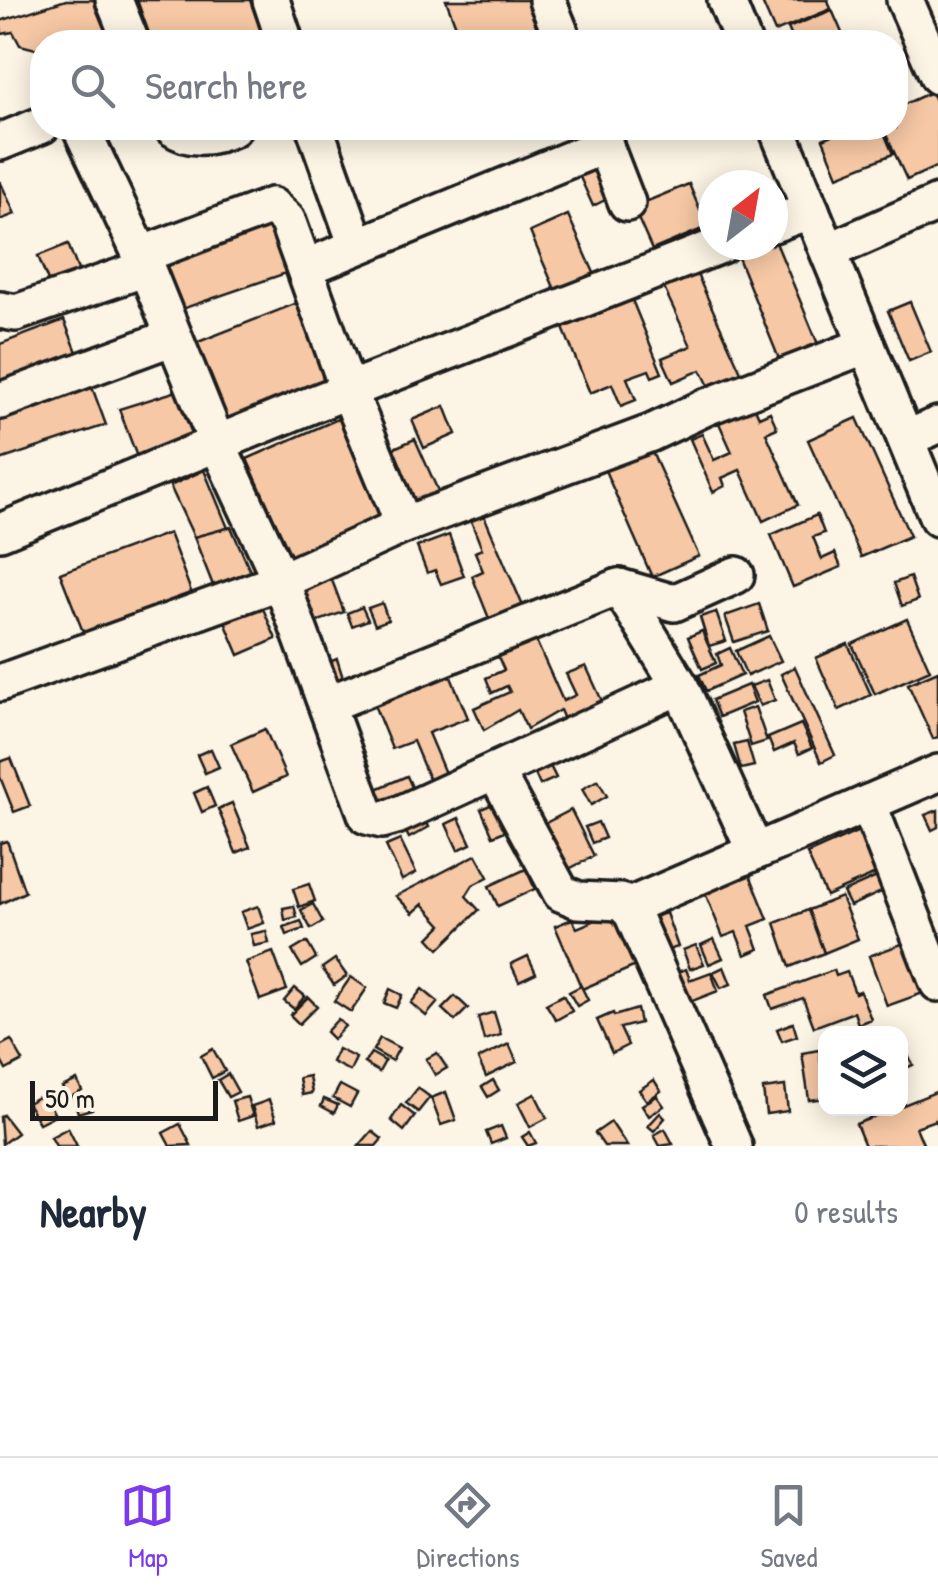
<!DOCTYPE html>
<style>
body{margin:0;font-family:"Patrick Hand",sans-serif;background:#f6f6f7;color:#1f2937}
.controls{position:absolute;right:30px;bottom:30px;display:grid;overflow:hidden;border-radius:20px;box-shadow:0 5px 25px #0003}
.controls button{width:90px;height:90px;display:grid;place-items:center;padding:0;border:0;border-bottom:2px solid #e0e1e3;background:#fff;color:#1f2937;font:50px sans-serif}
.compass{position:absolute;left:698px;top:170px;width:90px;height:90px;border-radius:50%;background:#fff;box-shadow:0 5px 25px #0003;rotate:31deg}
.scale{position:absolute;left:30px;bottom:25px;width:188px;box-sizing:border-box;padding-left:10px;border:5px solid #1c1c1c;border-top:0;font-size:28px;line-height:35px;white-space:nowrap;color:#1c1c1c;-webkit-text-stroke:8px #fcf5e5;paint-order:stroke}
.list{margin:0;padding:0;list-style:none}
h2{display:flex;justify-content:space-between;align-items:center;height:130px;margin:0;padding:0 40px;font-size:42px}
h2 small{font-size:32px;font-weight:400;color:#747a83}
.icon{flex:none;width:55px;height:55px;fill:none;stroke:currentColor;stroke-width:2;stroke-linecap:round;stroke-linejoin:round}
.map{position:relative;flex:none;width:938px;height:1146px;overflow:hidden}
.search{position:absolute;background:#fff;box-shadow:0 5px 25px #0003;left:30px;right:30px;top:30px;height:110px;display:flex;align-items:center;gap:25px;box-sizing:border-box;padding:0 35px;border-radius:40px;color:#747a83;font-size:38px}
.sheet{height:310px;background:#fff}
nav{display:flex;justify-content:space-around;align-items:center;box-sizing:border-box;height:140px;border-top:2px solid #e0e1e3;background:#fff;font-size:28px;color:#747a83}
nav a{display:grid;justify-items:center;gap:5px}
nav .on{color:#7c3aed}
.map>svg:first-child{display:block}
.building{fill:#f6c8a5;stroke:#1c1c1c;stroke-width:2.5}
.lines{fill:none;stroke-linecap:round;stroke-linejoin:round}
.minor-casing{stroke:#1c1c1c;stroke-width:42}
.minor{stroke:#fcf5e5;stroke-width:35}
</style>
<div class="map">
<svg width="938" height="1146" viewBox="0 0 938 1146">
<rect width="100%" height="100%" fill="#fcf5e5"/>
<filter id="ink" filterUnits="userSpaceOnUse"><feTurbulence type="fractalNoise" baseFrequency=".01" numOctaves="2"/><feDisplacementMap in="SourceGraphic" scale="20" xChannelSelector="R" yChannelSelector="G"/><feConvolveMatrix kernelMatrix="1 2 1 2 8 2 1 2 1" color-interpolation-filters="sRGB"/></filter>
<g filter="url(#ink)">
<g class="building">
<path d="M66 0H96L112 42H42V70L36 49 20 45 13 32 2 34 0 21Z"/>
<path d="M137 0H250L265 42H152Z"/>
<path d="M446 0H527L543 42H462Z"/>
<path d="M761 0H828L831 9 775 32Z"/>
<path d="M832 10 846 42H794L788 28Z"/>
<path d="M931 92 938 107V166L907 180 883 128H896V108Z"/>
<path d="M849 128H882L893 154 838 176 823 139Z"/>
<path d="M591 159 609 198 593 206 575 166Z"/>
<path d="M0 181 15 214 0 220Z"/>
<path d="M689 184 707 227 652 250 633 207Z"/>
<path d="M568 215 595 275 556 292 530 232Z"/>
<path d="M276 225 292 271 182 309 166 264Z"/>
<path d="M775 240 818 344 779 359 737 255 763 245H773Z"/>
<path d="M68 244 83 283 53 294 38 256Z"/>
<path d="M695 270 741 372 709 386 701 370 673 382 662 358 691 346 662 284Z"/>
<path d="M632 300 662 373 652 377 649 370 627 378 636 400 621 406 612 384 590 393 563 328Z"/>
<path d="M910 302 931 352 909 361 888 311Z"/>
<path d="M297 303 331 390 227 430 193 344Z"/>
<path d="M64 320 82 364 0 394V344Z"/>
<path d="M89 379 106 425 0 460V413Z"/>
<path d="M177 391 199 436 137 457 119 409Z"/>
<path d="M750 398 759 417 770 412 777 428 766 433 798 505 763 521 740 470 722 478 725 486 713 492 690 439 702 434 714 460 732 452 715 414Z"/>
<path d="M445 406 456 434 424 448 412 420Z"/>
<path d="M347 415 392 515 292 559 247 459Z"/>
<path d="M857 418 910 536 861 557 808 440Z"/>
<path d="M415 439 439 493 409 506 385 452Z"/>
<path d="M646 439 699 556 652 577 600 459Z"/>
<path d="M204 470 228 528 194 537 170 486Z"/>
<path d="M482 511 526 613 492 626 472 576 483 571 475 552 482 549 469 516Z"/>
<path d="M817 515 824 533 813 537 822 559 835 553 841 567 793 587 771 535Z"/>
<path d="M231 527 253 577 216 593 194 537Z"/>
<path d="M169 533 195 602 87 642 60 573Z"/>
<path d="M449 535 464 576 441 584 435 570 427 573 417 547Z"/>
<path d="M327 567 344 612 305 626 288 581Z"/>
<path d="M910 577 918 600 902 606 894 583Z"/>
<path d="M256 592 276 639 239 655 219 608Z"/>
<path d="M382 603 388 620 375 625 368 608Z"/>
<path d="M759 604 768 631 734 642 725 616Z"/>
<path d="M362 607 368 620 352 626 347 613Z"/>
<path d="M716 612 726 641 709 646 700 617Z"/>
<path d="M907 619 930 670 875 694 852 644Z"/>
<path d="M702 631 716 663 702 669 688 637Z"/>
<path d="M533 634 563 701 576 695 566 674 586 666 608 714 569 731 560 710 527 729 518 710 484 730 474 708 510 692 507 686 492 693 486 678 504 670 495 650Z"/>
<path d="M769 636 781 661 747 676 736 651Z"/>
<path d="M848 644 871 695 839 710 816 658Z"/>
<path d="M730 648 742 675 706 691 699 675 721 665 717 654Z"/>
<path d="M337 659 343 678 330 682 324 664Z"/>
<path d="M446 665 468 718 428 733 447 778 431 784 413 741 392 749 370 695Z"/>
<path d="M795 667 835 755 821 762 781 674Z"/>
<path d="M938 671V737L933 739 908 684Z"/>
<path d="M767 680 775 700 760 706 751 686Z"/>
<path d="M748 685 755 702 719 717 712 700Z"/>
<path d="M755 707 767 741 751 746 740 712Z"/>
<path d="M801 724 812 748 799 754 794 743 774 752 768 738Z"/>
<path d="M265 729 286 777 253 792 231 744Z"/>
<path d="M747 742 754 766 741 769 734 745Z"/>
<path d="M211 749 219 767 205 773 197 755Z"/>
<path d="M11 758 30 806 14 812 0 777V762Z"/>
<path d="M546 758 556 778 540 785 531 765Z"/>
<path d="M407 776 415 794 374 813 365 794Z"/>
<path d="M598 780 607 796 591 805 582 789Z"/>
<path d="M207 787 215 806 202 812 194 793Z"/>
<path d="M232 803 250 847 236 853 218 809Z"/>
<path d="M495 803 507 830 493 836 481 809Z"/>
<path d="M571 810 594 856 559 874 536 828Z"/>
<path d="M938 810V827L932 830 925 815Z"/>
<path d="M422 812 429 827 409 838 401 822Z"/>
<path d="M459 818 471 844 458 850 446 824Z"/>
<path d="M598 822 605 838 592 843 585 827Z"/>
<path d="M859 831 878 873 826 896 807 854Z"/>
<path d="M400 840 416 873 402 880 386 846Z"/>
<path d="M7 841 25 892 0 904V843Z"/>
<path d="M476 855 488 877 473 885 466 896 479 910 439 949 429 938 442 925 423 904 413 913 396 896Z"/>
<path d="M526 869 535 889 498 906 489 886Z"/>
<path d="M750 875 768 919 750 926 759 949 745 955 736 932 723 937 705 893Z"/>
<path d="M879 876 886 890 850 906 843 892Z"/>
<path d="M309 884 315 901 299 907 293 889Z"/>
<path d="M841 897 858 939 824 953 808 910Z"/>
<path d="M313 904 323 922 311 929 301 910Z"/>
<path d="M258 906 264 923 247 929 241 912Z"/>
<path d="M294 906 297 917 285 920 283 908Z"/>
<path d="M808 910 824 953 790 967 775 923Z"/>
<path d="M615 912 638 965 582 989 555 926 572 919 577 928Z"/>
<path d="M666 913 678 947 662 952 651 918Z"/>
<path d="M301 921 304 929 287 935 284 927Z"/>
<path d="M266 931 269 943 254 946 251 934Z"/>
<path d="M714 939 723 958 709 964 701 945Z"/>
<path d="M307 942 316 958 302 967 292 951Z"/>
<path d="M907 942 926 992 887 1006 869 956Z"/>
<path d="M696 945 704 964 690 969 683 950Z"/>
<path d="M273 952 287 990 260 1000 246 962Z"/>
<path d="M528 956 536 973 519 981 511 964Z"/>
<path d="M335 959 347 976 334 985 322 968Z"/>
<path d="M724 967 731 984 721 988 713 972Z"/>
<path d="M686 969 690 980 711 972 718 991 682 1005 669 975Z"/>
<path d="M834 970 836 976 847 972 855 993 860 991 871 1019 858 1024 854 1012 814 1027 803 998 772 1009 767 995Z"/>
<path d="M351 977 367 988 351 1012 334 1001Z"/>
<path d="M581 986 588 1000 577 1006 569 992Z"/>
<path d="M295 988 305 996 294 1009 284 1001Z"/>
<path d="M390 989 402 995 396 1008 384 1003Z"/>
<path d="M422 989 438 1002 426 1016 411 1003Z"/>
<path d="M563 995 572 1011 556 1020 546 1004Z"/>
<path d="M455 996 468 1008 455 1021 442 1009Z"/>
<path d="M308 997 317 1006 299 1024 290 1015Z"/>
<path d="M637 1009 640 1023 620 1028 628 1045 612 1053 597 1020 613 1013 614 1016Z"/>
<path d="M494 1012 501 1035 484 1040 478 1017Z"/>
<path d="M338 1019 345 1026 333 1039 326 1032Z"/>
<path d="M793 1023 797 1036 782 1041 777 1029Z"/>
<path d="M380 1038 399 1048 392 1061 373 1050Z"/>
<path d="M11 1040 23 1061 6 1070 0 1059V1046Z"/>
<path d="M900 1040 913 1065 900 1071Z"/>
<path d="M509 1044 517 1062 486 1077 478 1059Z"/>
<path d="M213 1049 225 1071 212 1078 201 1056Z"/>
<path d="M338 1049 356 1058 350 1071 332 1062Z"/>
<path d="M819 1050 826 1098 809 1100 802 1053Z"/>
<path d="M371 1053 385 1061 379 1072 364 1063Z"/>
<path d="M437 1053 447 1068 435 1075 426 1059Z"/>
<path d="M228 1074 238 1092 228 1097 218 1080Z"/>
<path d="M309 1076 312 1093 302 1095 299 1078Z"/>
<path d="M77 1080 82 1091 68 1098 62 1087Z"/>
<path d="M493 1080 499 1090 488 1097 482 1087Z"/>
<path d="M654 1080 661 1091 647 1101 639 1090Z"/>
<path d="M340 1085 357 1094 350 1107 333 1098Z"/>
<path d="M785 1086 788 1111 766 1114 763 1089Z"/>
<path d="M418 1088 430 1097 418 1112 406 1103Z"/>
<path d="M938 1091V1126L935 1120 916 1127 924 1146H865L856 1124Z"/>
<path d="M446 1092 456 1120 441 1125 431 1098Z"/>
<path d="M44 1094 55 1115 39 1123 27 1103Z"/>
<path d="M535 1094 547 1118 530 1127 518 1103Z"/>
<path d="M88 1095 92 1109 78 1113 74 1099Z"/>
<path d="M657 1096 664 1106 649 1116 642 1105Z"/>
<path d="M247 1097 253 1116 238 1121 232 1101Z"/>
<path d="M324 1099 338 1105 334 1113 321 1106Z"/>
<path d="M269 1100 276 1120 258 1126 252 1106Z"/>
<path d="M401 1105 415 1116 404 1131 391 1120Z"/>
<path d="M660 1113 665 1118 654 1131 648 1126Z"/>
<path d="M3 1115 17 1133 2 1144 0 1117Z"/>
<path d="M611 1122 627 1146H604L595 1133Z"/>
<path d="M180 1124 191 1145 170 1146 163 1133Z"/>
<path d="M501 1126 506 1138 491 1144 486 1132Z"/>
<path d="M68 1128 77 1146H56L51 1137Z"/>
<path d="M665 1129 673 1144 660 1146 654 1135Z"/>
<path d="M372 1131 382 1139 376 1146H359Z"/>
<path d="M530 1132 536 1143 528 1146 522 1137Z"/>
</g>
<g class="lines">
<defs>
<g id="minor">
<path d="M114 0 131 42"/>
<path d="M271 0 285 42"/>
<path d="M547 0 564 42"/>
<path d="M726 0 743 42"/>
<path d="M905 0 938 76"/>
<path d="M81 128 141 255 217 443 281 581 367 816 382 820 396 816 680 686"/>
<path d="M173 128C192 141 213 137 233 128"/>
<path d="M315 128 357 246"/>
<path d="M598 128 627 203"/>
<path d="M777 128 938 518"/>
<path d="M0 142 42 125"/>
<path d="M773 224 811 210"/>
<path d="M829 251 938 203"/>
<path d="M141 255 272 206 287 220 349 392 404 525"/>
<path d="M305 268 605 145"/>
<path d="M0 310 16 313 146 268"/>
<path d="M0 401 173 337"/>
<path d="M906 439 938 425"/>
<path d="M0 532 316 403 721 245"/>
<path d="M619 587 680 686 755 851"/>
<path d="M0 683 281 581 404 525 651 433 706 407 867 345"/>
<path d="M328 704 619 587 674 603 736 575"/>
<path d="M495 771 561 893 578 900 621 902 632 913 734 1146"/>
<path d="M868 803 938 983"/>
<path d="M627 907 938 773"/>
</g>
</defs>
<use href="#minor" class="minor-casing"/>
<use href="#minor" class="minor"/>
</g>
</g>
</svg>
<div class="controls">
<button><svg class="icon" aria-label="layers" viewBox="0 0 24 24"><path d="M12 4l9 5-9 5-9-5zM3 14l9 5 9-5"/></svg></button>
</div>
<svg class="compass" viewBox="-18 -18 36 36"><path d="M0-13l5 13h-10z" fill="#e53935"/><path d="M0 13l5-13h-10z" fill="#747a83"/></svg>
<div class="scale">50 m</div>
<div class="search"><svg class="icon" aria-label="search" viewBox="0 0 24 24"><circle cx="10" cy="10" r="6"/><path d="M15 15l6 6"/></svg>Search here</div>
</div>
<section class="sheet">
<h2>Nearby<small>0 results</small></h2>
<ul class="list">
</ul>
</section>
<nav>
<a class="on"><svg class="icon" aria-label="map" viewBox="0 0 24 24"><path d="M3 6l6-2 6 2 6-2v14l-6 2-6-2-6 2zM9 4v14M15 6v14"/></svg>Map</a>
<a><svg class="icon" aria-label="directions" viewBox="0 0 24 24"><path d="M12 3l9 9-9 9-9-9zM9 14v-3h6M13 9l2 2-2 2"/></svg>Directions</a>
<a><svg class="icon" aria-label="saved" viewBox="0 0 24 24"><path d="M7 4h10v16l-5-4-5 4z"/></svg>Saved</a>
</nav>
